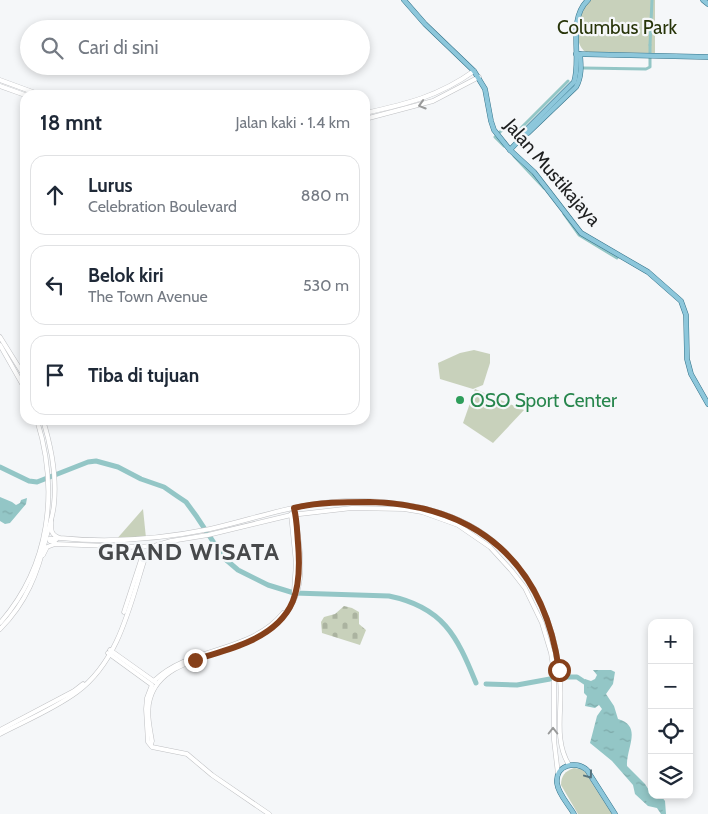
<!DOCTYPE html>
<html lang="id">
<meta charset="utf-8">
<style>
body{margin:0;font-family:Cabin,sans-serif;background:#f6f6f7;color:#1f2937}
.controls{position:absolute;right:15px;bottom:15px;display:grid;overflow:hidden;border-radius:10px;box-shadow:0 2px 8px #0003}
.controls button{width:45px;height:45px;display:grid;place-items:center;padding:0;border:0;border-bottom:1px solid #e0e1e3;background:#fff;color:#1f2937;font:25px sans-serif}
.stop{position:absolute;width:15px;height:15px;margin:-11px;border:4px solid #86401a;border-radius:50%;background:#fff}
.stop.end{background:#86401a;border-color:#fff;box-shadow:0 1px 5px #0008}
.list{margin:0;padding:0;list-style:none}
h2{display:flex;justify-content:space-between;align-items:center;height:65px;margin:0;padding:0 20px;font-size:21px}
h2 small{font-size:16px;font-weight:400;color:#747a83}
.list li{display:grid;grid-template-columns:32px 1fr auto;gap:15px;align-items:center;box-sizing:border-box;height:80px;margin:0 10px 10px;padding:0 10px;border:1px solid #e0e1e3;border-radius:15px}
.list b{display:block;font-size:19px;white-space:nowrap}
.list p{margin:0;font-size:16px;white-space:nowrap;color:#747a83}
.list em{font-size:16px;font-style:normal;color:#747a83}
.icon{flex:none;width:28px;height:28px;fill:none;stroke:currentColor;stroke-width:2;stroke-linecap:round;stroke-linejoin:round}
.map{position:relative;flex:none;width:708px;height:814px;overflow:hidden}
.search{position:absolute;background:#fff;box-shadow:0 2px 8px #0003;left:20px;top:20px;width:350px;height:55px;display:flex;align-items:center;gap:12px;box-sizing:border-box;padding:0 18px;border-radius:28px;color:#747a83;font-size:19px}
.panel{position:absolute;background:#fff;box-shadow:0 2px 8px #0003;left:20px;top:90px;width:350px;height:335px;border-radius:15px}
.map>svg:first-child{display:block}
.cemetery{fill:url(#cemetery-stones)}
.park{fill:#c8d1bb}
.water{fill:url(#water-ripples)}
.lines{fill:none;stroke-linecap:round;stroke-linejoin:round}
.canal{stroke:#93c6c6;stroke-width:3}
.river{stroke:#93c6c6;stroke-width:5}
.minor-casing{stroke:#bfc0c3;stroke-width:5}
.major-casing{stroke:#34738a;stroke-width:5.5}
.minor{stroke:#fff;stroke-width:4}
.major{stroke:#8dc7db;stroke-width:4.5}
.oneway{stroke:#999a9a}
.oneway2{stroke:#55727d}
.route{stroke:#86401a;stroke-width:6}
.leisure-dot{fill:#2e9e5b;stroke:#f5f7f9;stroke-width:2}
.labels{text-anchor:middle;stroke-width:4.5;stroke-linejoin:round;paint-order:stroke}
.park-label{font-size:19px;fill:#273409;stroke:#f5f7f9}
.street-label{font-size:19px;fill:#1d1e1f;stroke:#f5f7f9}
.leisure-label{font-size:19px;fill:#27864d;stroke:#f5f7f9;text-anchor:start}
.district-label{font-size:24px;font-weight:bold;letter-spacing:1px;fill:#47494b;stroke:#f5f7f9}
</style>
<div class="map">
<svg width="708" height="814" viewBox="0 0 708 814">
<defs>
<pattern id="cemetery-stones" width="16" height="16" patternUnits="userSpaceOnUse" patternTransform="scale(1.25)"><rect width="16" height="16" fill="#c8d1bb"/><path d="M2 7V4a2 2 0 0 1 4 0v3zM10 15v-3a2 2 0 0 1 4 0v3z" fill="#abb3a0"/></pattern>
<pattern id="water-ripples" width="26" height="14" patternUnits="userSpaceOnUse" patternTransform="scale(1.25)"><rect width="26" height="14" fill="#93c6c6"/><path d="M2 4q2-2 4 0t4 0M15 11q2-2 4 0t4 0" fill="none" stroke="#7eaaaa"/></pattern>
</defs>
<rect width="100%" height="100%" fill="#f5f7f9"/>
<path class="cemetery" d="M344 606 352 608 359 612V624L366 630 360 645 322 633 321 622 324 617 335 614Z"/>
<g class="park">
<path d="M591 0H655V53L586 52C571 44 579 9 591 0Z"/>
<path d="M474 350 490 354V363L483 385 473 389 440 379 438 363 460 353Z"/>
<path d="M475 389 524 410 493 443 463 423Z"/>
<path d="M143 509 146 538 115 541Z"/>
<path d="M574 768 581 769 585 772 612 814H578L561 785C561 776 565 771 574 768Z"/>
</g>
<g class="water">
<path d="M0 497 12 502 16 505 20 503 21 500 27 498 26 504 10 523 5 524 0 521Z"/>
<path d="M593 670H611L615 672 613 684 606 694 614 706 618 719C643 726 626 748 627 766L645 784 652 795 661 796 665 801 666 814H661L657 808 648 806 635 794 633 785 612 761 590 743 597 716 602 709 599 705 595 708 585 706 587 696 584 693V683L585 679 591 681 595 679 597 675Z"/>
</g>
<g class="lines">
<g class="canal">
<path d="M650 45 652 0"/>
<path d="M583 68 646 69 650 67V45"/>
<path d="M504 146 495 137 507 125 520 129 568 81"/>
<path d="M514 156 544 188"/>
<path d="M564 214 579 235 617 258"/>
</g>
<g class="river">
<path d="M0 467 29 481 37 482 88 462 96 461 118 467 141 479 164 487 177 496 186 502 197 517 224 558 238 570 268 585 294 593 389 596C443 607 457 636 476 683"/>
<path d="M565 677H577L589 685"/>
<path d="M486 684 517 685 550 679"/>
</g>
<defs>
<g id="minor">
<path d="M0 80 41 95"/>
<path d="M0 86 25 95"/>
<path d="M365 113C407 104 439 96 474 71"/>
<path d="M365 119 433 101 479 77"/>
<path d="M0 337 25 377"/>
<path d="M0 345 25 389"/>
<path d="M291 514 296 563 294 592"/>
<path d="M51 520C51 529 50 535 60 538 110 543 161 539 210 529 241 522 271 512 302 506 362 495 444 500 493 541 511 556 526 576 537 597 551 623 558 651 560 680 563 708 553 739 569 765"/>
<path d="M55 542 50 541 49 539H57"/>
<path d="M43 555 47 547 55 544 137 547 154 546 171 541 208 535 291 515 352 508 404 509 422 512 458 525 490 547 511 570 525 588 542 623 551 653 554 673V740L558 774"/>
<path d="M124 612 142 557 141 551 137 547"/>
<path d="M0 623C50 566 59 491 37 420"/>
<path d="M0 629C26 603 38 573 46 538 49 527 53 516 54 504 57 476 51 446 43 420"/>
<path d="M110 650 155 682"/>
<path d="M108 653 152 685 147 698 146 709 148 742 152 747 187 754 212 775 269 814"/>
<path d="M155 680C191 646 251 653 283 613"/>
<path d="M0 730 74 691 83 684"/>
<path d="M0 734C25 721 54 709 77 692 119 661 130 605 145 558L154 547"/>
<path d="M151 744 152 741C150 729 146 712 150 699 166 640 276 667 298 589 304 566 298 536 295 513"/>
</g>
<g id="major">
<path d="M404 0 425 24 474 71 485 89 491 121 494 130 510 150 534 172 581 233 648 272 681 301 686 315 687 359 691 374 708 404"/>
<path d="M703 0 708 4"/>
<path d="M576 54 708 57"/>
<path d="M523 136 528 133 576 87C582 77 581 65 580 54"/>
<path d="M510 150 523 136 525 131 574 82C582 58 567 19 588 0"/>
<path d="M574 814C569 805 558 794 557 783 555 765 576 760 587 770L615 814"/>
</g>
</defs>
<use href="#minor" class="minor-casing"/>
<use href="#major" class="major-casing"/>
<use href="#minor" class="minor"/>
<use href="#major" class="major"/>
</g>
<defs><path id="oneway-chevron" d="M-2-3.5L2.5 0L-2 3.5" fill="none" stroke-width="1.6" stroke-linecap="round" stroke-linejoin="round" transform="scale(1.25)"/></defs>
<g class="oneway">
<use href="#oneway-chevron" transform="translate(422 105) rotate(163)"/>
<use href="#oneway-chevron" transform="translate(553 731) rotate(-90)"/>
</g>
<use class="oneway2" href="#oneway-chevron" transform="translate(589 775) rotate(53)"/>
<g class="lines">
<path class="route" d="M195 660C213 654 233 649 250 641 296 620 302 589 298 543 297 531 297 520 294 508 318 502 346 502 370 502 478 505 544 563 559 670"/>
</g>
<circle class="leisure-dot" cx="460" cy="400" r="5"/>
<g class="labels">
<g class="park-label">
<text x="617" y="34">Columbus Park</text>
</g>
<g class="street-label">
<text transform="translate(553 172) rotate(49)" y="7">Jalan Mustikajaya</text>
</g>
<g class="leisure-label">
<text x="470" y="407">OSO Sport Center</text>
</g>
<g class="district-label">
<text x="189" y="560">GRAND WISATA</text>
</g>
</g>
</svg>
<div class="controls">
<button>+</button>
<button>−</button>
<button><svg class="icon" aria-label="locate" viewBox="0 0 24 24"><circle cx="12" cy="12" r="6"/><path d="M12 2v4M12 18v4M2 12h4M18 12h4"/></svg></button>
<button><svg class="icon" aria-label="layers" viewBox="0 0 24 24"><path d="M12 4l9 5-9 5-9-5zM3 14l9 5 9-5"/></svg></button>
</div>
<div class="stop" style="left:559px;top:670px"></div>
<div class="stop end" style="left:195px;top:660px"></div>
<div class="search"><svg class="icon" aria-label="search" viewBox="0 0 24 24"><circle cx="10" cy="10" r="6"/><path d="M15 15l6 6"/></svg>Cari di sini</div>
<section class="panel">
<h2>18 mnt<small>Jalan kaki · 1.4 km</small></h2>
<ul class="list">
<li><svg class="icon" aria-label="ahead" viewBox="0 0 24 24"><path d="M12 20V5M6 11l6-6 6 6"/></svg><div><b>Lurus</b><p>Celebration Boulevard</p></div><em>880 m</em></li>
<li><svg class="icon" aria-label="left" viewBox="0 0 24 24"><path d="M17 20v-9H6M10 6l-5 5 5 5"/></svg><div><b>Belok kiri</b><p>The Town Avenue</p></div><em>530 m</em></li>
<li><svg class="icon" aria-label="arrive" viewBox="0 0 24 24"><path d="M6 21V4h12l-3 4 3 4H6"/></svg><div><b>Tiba di tujuan</b></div></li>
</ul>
</section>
</div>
